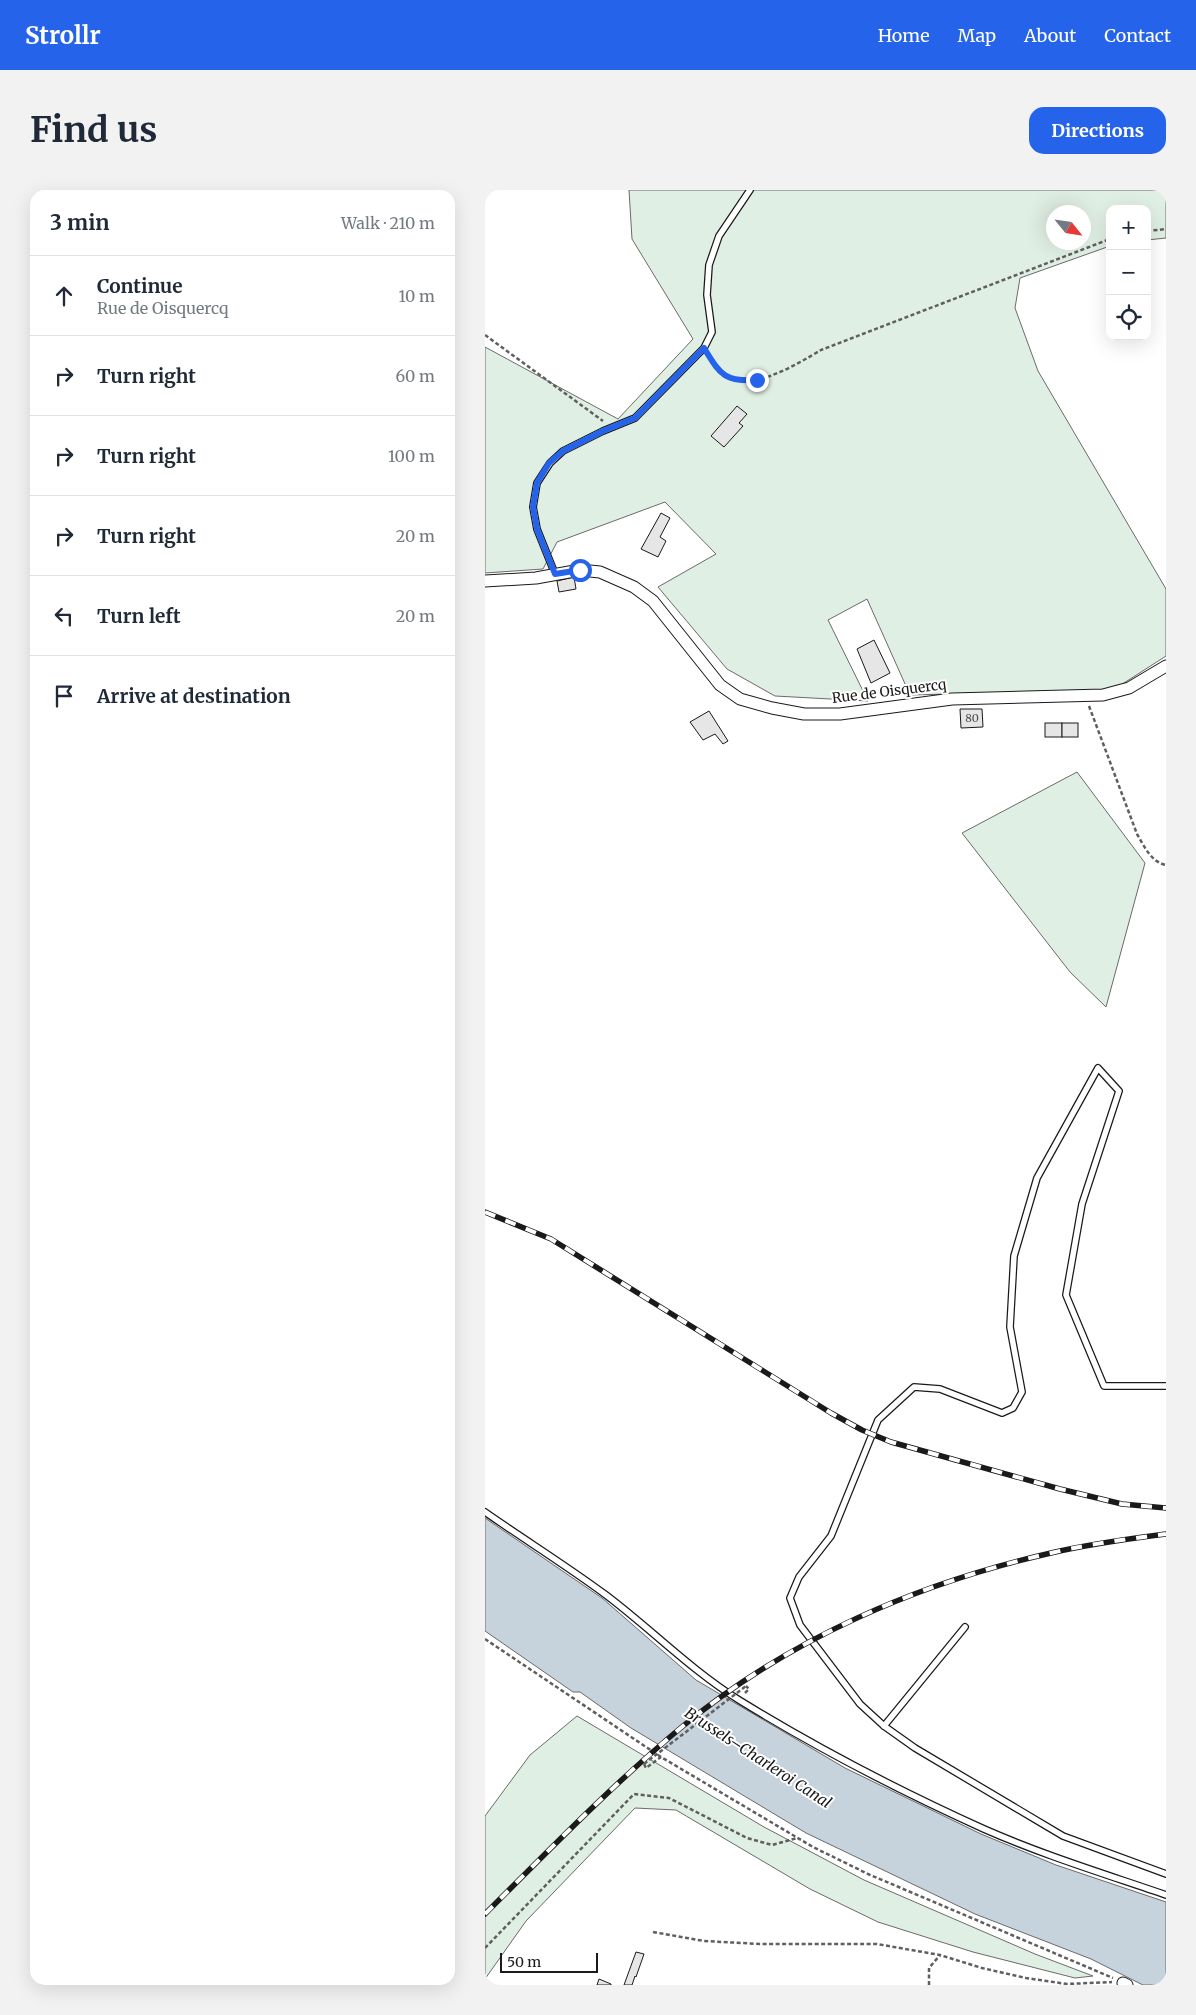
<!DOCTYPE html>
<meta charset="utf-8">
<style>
body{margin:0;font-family:Merriweather,serif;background:#f2f2f3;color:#1f2937}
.controls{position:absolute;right:15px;top:15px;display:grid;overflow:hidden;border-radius:10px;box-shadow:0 5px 20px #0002}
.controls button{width:45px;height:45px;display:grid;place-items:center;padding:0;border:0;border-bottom:1px solid #e0e1e3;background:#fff;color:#1f2937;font:25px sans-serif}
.compass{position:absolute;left:561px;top:15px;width:45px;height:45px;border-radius:50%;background:#fff;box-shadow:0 5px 20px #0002;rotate:120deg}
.scale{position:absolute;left:15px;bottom:12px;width:98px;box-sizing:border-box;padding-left:5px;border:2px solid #1a1a1a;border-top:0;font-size:14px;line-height:18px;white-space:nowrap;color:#1a1a1a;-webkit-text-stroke:4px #fff;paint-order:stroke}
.stop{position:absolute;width:15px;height:15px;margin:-11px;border:4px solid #2563eb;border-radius:50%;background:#fff}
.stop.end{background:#2563eb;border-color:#fff;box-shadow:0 1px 5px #0008}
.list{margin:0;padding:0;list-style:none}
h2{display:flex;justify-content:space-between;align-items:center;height:65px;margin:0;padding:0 20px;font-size:21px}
h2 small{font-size:16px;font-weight:400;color:#747a83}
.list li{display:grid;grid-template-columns:32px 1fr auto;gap:15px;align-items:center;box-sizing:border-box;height:80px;padding:0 20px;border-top:1px solid #e0e1e3}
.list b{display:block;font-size:19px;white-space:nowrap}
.list p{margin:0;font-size:16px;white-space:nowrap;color:#747a83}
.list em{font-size:16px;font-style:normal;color:#747a83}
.icon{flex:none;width:28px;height:28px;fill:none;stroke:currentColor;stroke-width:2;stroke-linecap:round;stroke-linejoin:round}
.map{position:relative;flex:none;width:681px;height:1795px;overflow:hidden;border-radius:15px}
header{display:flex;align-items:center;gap:30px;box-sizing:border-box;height:70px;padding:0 25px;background:#2563eb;color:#fff}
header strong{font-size:24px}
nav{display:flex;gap:28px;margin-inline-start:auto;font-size:18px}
.intro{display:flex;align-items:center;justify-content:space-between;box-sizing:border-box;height:120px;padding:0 30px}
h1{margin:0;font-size:35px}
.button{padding:12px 22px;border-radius:15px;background:#2563eb;color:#fff;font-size:18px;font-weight:700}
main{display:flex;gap:30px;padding:0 30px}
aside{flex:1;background:#fff;border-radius:15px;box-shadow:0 5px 20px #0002}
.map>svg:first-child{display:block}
.green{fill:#e0efe3;stroke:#6a6a6a;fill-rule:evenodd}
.water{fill:#c6d2dc;stroke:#6a6a6a}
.building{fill:#e6e6e6;stroke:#1a1a1a}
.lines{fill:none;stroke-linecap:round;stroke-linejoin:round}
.lane-casing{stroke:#1a1a1a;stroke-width:8}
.street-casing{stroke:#1a1a1a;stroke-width:13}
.path{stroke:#5f5f5f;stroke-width:2.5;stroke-dasharray:4 2.5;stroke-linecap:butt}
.lane{stroke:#fff;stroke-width:5.5}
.street{stroke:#fff;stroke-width:11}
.rail-casing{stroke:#1a1a1a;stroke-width:5.5}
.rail{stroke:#fff;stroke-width:4;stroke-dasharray:11;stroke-linecap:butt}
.path-bridge{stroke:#5f5f5f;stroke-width:2.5;stroke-dasharray:4 2.5;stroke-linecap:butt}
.route{stroke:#2563eb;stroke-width:6}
.labels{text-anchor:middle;stroke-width:4;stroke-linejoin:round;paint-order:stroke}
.number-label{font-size:11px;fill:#4d4d4d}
.street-label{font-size:14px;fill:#1a1a1a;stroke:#fff}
.water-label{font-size:15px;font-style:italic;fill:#1a1a1a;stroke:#fff}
</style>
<header>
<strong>Strollr</strong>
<nav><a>Home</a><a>Map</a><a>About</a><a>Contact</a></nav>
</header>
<div class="intro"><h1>Find us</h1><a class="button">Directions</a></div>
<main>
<aside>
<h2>3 min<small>Walk · 210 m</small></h2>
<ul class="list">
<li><svg class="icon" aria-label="ahead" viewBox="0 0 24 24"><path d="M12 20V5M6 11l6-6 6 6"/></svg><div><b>Continue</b><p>Rue de Oisquercq</p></div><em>10 m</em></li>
<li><svg class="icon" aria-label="right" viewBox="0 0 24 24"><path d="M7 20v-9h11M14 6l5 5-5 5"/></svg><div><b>Turn right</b></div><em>60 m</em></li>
<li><svg class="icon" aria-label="right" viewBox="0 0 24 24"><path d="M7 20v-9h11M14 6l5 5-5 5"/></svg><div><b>Turn right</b></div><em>100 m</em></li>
<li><svg class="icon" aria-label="right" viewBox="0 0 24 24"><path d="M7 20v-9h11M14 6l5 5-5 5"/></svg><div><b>Turn right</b></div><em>20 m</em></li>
<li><svg class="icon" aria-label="left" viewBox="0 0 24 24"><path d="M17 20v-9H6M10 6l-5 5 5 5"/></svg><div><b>Turn left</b></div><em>20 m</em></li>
<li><svg class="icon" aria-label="arrive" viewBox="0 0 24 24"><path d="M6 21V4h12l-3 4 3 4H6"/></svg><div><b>Arrive at destination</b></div></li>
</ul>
</aside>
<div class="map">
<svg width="681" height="1795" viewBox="0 0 681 1795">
<rect width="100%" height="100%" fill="#fff"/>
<g class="green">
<path d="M144 0H681V48L662 50V19H625V56L535 88 530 118 553 181 681 399V466L628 500 425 505 382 409 343 430 383 511 290 506 242 479 173 397 231 364 180 312 72 352 58 379 0 383V157L133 229 208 149 147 49ZM568 22H598V52H568Z"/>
<path d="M592 582 660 673 621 817 585 782 477 643Z"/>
<path d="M92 1526 279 1637 379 1690 550 1764 608 1786 590 1788 488 1762 393 1732 325 1699 191 1620 150 1618 41 1731 0 1789V1626L45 1565Z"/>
</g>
<path class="water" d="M0 1328 117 1408 211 1490 360 1578 496 1644 571 1675 681 1712V1795H658L606 1769 490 1724 321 1643 146 1538 95 1502H88L0 1441Z"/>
<g class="building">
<path d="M252 216 262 224 254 233 258 236 239 257 226 246Z"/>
<path d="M176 323 185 328 175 347 181 351 173 367 156 359Z"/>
<path d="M89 387 91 399 74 402 72 391Z"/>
<path d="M389 450 405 483 386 493 372 459Z"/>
<path d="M475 519H497L498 537 476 538Z"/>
<path d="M224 521 243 551 238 554 230 544 218 550 205 532Z"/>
<rect x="560" y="533" width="17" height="14"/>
<rect x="577" y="533" width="16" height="14"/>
<path d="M151 1762 159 1764 151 1787 150 1786 147 1795H139Z"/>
<path d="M114 1789 126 1794V1795H112Z"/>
</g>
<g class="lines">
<defs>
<g id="lane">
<path d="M70 384 52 339 48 317 52 293 65 273 78 261 118 241 150 228 219 158 227 142 222 105 224 75 234 46 265 0"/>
<path d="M681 1196H619L581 1105 597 1014 634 901 613 878 552 988 529 1066 525 1137 537 1202 528 1218 517 1223 455 1199 429 1197 393 1230 346 1346 314 1387 305 1408 315 1435 375 1514 399 1536 430 1558 578 1646 681 1684"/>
<path d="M0 1322C40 1350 82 1376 121 1405 166 1439 206 1480 254 1510 332 1558 415 1601 499 1639 558 1665 620 1684 681 1705"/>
<path d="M399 1536 480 1437"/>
</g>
<g id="street">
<path d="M0 391 51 388 95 380 115 382 149 397 168 411 235 495 255 509 287 518 319 524H355L467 509 618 505 644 498 681 476"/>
<path d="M638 1793 642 1795"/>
</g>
</defs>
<use href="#lane" class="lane-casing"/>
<use href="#street" class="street-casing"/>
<g class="path">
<path d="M662 41 681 39"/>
<path d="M0 145 118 231"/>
<path d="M223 165C226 170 228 177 233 181 259 208 312 174 336 160L625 49"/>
<path d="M604 516 652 644C659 656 666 672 681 675"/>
<path d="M0 1449 176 1567 328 1657 383 1684 628 1788"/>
<path d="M260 1503 264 1499 261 1496"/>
<path d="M159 1574 161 1578 176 1567"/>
<path d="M168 1742 219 1751 275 1754H392L455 1765 497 1778 541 1788 582 1794 627 1792"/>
<path d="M0 1758 149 1604 184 1608 262 1648 287 1655 312 1648"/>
<path d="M444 1795V1778L455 1765"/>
</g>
<use href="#lane" class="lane"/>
<use href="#street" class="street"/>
<defs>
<g id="rail">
<path d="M0 1022 66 1049 346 1223 377 1240 406 1252 575 1299 637 1314 681 1318"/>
<path d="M0 1724C64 1660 128 1594 198 1536 304 1449 433 1393 566 1363 604 1354 642 1349 681 1344"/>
</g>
</defs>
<use href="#rail" class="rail-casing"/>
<use href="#rail" class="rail"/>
<path class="path-bridge" d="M159 1574 261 1496"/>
</g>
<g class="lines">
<path class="route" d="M95 380 70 384 52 339 48 317 52 293 64 273 78 261 118 241 150 228 219 158C235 184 239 192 272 190"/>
</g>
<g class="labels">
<g class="number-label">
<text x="487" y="532">80</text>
</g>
<g class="street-label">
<text transform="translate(404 501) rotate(-7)" y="5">Rue de Oisquercq</text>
</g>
<g class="water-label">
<text transform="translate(273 1568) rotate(33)" y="5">Brussels–Charleroi Canal</text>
</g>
</g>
</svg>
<div class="controls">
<button>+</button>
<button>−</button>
<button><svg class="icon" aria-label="locate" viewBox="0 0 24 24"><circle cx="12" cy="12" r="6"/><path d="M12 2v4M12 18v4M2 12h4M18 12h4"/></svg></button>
</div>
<svg class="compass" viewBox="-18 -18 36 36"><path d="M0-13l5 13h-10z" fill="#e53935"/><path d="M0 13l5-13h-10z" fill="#747a83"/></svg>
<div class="scale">50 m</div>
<div class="stop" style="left:95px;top:380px"></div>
<div class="stop end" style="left:272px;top:190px"></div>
</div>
</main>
